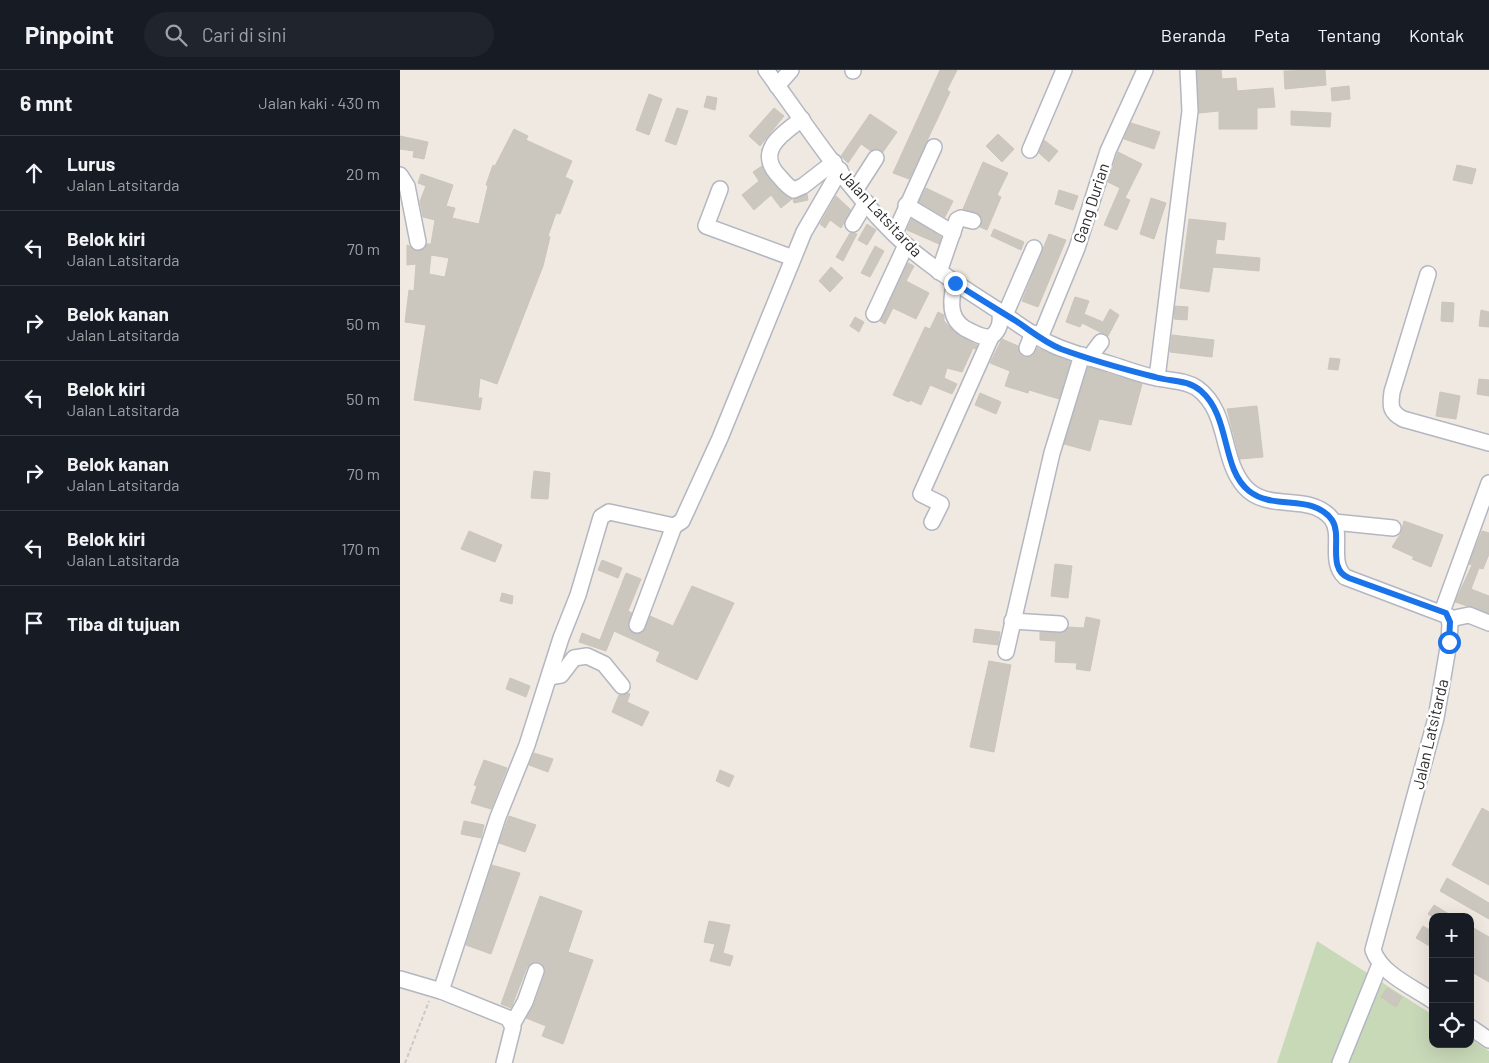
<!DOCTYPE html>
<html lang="id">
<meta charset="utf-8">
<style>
body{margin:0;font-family:Barlow,sans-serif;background:#20242c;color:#f1f3f6}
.controls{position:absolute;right:15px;bottom:15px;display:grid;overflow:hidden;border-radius:10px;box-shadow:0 5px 20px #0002}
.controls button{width:45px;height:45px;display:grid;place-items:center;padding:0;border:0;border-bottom:1px solid #363941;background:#171b24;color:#f1f3f6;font:25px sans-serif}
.stop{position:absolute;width:15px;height:15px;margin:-11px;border:4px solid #1a73e8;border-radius:50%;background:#fff}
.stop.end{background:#1a73e8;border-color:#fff;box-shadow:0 1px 5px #0008}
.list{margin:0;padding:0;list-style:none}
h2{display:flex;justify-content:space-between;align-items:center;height:65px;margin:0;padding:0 20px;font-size:21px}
h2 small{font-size:16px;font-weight:400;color:#9ea1a6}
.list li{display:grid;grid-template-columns:32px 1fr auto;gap:15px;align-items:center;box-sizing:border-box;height:75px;padding:0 20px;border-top:1px solid #363941}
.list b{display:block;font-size:19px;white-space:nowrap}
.list p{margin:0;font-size:16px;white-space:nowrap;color:#9ea1a6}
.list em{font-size:16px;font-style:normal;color:#9ea1a6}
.icon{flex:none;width:28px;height:28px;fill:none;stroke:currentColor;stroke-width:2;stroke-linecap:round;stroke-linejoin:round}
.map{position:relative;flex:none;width:1089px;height:993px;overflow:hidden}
header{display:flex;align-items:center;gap:30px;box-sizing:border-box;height:70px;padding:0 25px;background:#171b24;border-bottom:1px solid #363941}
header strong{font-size:24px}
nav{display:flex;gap:28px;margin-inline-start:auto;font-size:18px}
.search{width:350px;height:45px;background:#20242c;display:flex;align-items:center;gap:12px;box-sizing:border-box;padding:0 18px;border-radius:28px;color:#9ea1a6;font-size:19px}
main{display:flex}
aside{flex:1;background:#171b24}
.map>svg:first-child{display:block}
.cemetery{fill:#c8d9b8}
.building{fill:#cbc7bf;stroke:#cbc5ba;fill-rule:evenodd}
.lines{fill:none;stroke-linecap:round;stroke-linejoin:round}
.minor-casing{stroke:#b4b7c1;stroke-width:18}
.path{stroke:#c9c9c9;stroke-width:2;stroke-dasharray:4 2.5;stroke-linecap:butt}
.minor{stroke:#fff;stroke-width:15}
.route{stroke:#1a73e8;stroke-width:6}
.labels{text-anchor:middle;stroke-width:5;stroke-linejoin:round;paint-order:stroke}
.street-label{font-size:16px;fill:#2e2e2e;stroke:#fff}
</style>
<header>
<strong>Pinpoint</strong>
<div class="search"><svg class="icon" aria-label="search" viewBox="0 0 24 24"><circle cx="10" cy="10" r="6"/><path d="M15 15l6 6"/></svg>Cari di sini</div>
<nav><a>Beranda</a><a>Peta</a><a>Tentang</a><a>Kontak</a></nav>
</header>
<main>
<aside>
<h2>6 mnt<small>Jalan kaki · 430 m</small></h2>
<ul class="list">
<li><svg class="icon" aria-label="ahead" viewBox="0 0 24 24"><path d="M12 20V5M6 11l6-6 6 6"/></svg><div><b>Lurus</b><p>Jalan Latsitarda</p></div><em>20 m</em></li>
<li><svg class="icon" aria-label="left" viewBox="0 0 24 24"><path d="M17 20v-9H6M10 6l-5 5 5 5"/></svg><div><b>Belok kiri</b><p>Jalan Latsitarda</p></div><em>70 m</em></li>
<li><svg class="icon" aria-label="right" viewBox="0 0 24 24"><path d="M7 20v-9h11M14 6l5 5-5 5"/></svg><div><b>Belok kanan</b><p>Jalan Latsitarda</p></div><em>50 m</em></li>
<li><svg class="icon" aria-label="left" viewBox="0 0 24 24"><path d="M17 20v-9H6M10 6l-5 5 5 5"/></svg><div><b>Belok kiri</b><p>Jalan Latsitarda</p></div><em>50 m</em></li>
<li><svg class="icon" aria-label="right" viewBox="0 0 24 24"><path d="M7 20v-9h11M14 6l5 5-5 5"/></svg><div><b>Belok kanan</b><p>Jalan Latsitarda</p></div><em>70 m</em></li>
<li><svg class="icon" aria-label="left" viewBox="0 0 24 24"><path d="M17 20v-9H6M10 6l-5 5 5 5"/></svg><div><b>Belok kiri</b><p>Jalan Latsitarda</p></div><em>170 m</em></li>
<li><svg class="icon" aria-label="arrive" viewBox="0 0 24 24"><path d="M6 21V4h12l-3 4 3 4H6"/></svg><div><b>Tiba di tujuan</b></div></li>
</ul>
</aside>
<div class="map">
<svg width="1089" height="993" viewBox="0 0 1089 993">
<rect width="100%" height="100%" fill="#efe9e1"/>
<path class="cemetery" d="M917 871 1033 945V974H1070V969L1089 981V993H877Z"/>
<g class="building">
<path d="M540 0H557L547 20 550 22 509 109 493 103Z"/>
<path d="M797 0H821L822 9 836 8 837 21 873 18 875 37 857 38V59H819V41L799 43Z"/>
<path d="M925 0 926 15 885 19 884 1Z"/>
<path d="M949 16 950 29 932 31 931 18Z"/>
<path d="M249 24 262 29 249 65 236 60Z"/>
<path d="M307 26 317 28 315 40 304 37Z"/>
<path d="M277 38 288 41 276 75 265 71Z"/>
<path d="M374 38 384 46 360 76 349 66Z"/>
<path d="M891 41 931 43 930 57 891 55Z"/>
<path d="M470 44 497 62 483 82 477 79 471 81 461 74 448 93 441 86Z"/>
<path d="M731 53 760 62 754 79 724 69Z"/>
<path d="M114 59 128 66 126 70 172 91 165 107 173 111 160 144 156 143 148 166 150 167 143 196 97 314 80 308 78 328H82L80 340 14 330 26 255 5 252 9 220 14 221 16 194 7 195V175L19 181 27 174H31L35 150 23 147 20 131 26 116 18 113 21 104 53 115 46 136 55 138 52 148 79 154 88 116 86 115 93 95 95 96ZM31 185 49 188 45 207 29 204Z"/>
<path d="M598 64 614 79 602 92 586 76Z"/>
<path d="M0 66 28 72 24 89 13 87 14 81 0 79Z"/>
<path d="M644 70 658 81 649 92 639 83Z"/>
<path d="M718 82 742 94 725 128 730 130 717 160 704 155 720 118 708 112Z"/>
<path d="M583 92 608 103 597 125 601 127 587 160 580 157 582 149 579 144 563 139Z"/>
<path d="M1057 95 1076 99 1072 114 1053 110Z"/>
<path d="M362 96 378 119 392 129 381 138 371 125 354 140 342 125 359 111 353 102Z"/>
<path d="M526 118 553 131 545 147 519 132Z"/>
<path d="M659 120 678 126 673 140 655 134Z"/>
<path d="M407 124 408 130 394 133 393 129Z"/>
<path d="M436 126 451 140 441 158 430 150 425 158 420 154Z"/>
<path d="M751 128 766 133 754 169 740 164Z"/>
<path d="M512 149 541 167 539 174 507 160Z"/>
<path d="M789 149 826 153 824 170 817 169 815 184 860 188 859 201 813 197 809 222 780 218Z"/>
<path d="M467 154 476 160 467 175 458 170Z"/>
<path d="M594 159 624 172 621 180 591 166Z"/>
<path d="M450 163 457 164 443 191 436 187Z"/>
<path d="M649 164 666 170 638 237 622 231Z"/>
<path d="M475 176 484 181 470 207 461 203Z"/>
<path d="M508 193 514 196 506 211 529 223 516 249 493 238 485 254 480 251Z"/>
<path d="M431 197 443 208 430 222 419 211Z"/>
<path d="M675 227 689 231 684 244 703 252 710 239 719 245 708 266 682 253 680 257 666 252Z"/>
<path d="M1042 232 1054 233 1053 252 1041 251Z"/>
<path d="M775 236 788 237 787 250 774 249Z"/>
<path d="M1081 240 1089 242V257L1079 256Z"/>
<path d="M538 242 544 245V251L558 265 577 275 576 279 573 278 562 302 547 298 544 308 557 314 552 324 530 315 521 335 510 330 509 332 493 325 525 257 530 259Z"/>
<path d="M455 247 464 252 459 262 450 256Z"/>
<path d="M772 265 814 270 812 287 770 282Z"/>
<path d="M602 269 618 276 619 283 624 287 632 286 637 278 670 292 659 329 629 320 628 323 605 316 610 301 590 293Z"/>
<path d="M930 288 940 289 938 300 928 299Z"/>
<path d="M688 297 742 314 731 355 699 349 690 381 664 374Z"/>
<path d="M1079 309 1089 310V326L1077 324Z"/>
<path d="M1040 322 1060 326 1056 349 1036 346Z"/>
<path d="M580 323 601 332 596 344 575 335Z"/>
<path d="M857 336 863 387 840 389 827 339Z"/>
<path d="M134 401 150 403 148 429 131 428Z"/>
<path d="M1004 451 1043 465 1031 497 1012 489 1014 487 992 477 1001 463Z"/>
<path d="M69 461 102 475 95 492 61 479Z"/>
<path d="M1082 461 1089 463V484L1083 499 1079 498 1071 519 1089 526V543L1055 532 1072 495 1069 494Z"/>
<path d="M202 490 222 498 218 508 198 500Z"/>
<path d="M655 494 672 496 668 528 651 526Z"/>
<path d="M226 503 241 509 228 541 232 543 228 557 234 564 243 562 250 546 273 556 292 516 334 533 297 610 256 591 260 582 214 561 206 581 179 572 182 563 200 570Z"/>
<path d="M102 523 113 526 112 534 100 531Z"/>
<path d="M686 547 700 550 690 601 676 599 677 593 655 592 656 571 640 570V562L660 563 669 557 684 558Z"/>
<path d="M575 559 600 562 598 575 573 572Z"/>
<path d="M589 591 611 595 594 682 570 677Z"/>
<path d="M110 608 130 616 126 627 106 619Z"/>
<path d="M228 623 230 624 227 632 249 642 242 656 212 642 219 625Z"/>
<path d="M134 683 153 689 148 702 129 695Z"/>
<path d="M84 690 107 698 91 739 71 733 77 716 74 715Z"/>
<path d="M320 700 334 706 329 717 316 711Z"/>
<path d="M1082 738 1089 742V815L1052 795Z"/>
<path d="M109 746 136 755 125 782 99 773Z"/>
<path d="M64 751 84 755 81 768 61 764Z"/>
<path d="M92 795 120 803 91 884 66 875Z"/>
<path d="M1047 808 1089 833V849L1040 821Z"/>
<path d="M140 826 182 841 168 882 193 890 163 974 142 966 146 956 126 948 134 935 145 904V899L140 892H134L127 897 111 938 101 934Z"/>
<path d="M1034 835 1054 847H1033L1028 844Z"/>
<path d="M309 851 330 855 323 883 333 886 330 896 310 891 315 874 304 872Z"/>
<path d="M1023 856 1033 862V878L1016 868Z"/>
<path d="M1070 856 1089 867V912L1070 901Z"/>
<path d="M987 918 1002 927 996 937 981 927Z"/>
</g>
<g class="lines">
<defs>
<g id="minor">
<path d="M366 0C410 60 452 127 508 177 536 201 568 221 599 241 616 252 633 266 651 274 670 283 690 288 710 294 726 299 741 305 757 308 771 311 785 310 797 318 830 342 820 389 845 417 868 443 909 422 931 448 944 464 928 491 945 507L1048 546 1050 554 1049 572 1036 648 973 880C981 904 1013 917 1033 931"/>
<path d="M453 0V1"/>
<path d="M377 16 391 0"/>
<path d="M402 49C384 63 356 79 377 104 382 109 387 117 394 120L403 116 434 92"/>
<path d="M630 80 664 0"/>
<path d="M0 105 7 116 18 172"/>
<path d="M320 119 306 156 393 188"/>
<path d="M456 119 476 88"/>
<path d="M506 135 553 163"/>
<path d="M453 154 466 132"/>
<path d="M495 163 534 77"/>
<path d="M539 202 557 150 561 148 573 151"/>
<path d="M1028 204 992 322C990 336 990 342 1003 349L1089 373"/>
<path d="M555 213C549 234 549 253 572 262 578 265 584 268 591 267 600 260 601 252 600 241"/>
<path d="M474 244 506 175"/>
<path d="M605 245 634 178"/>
<path d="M640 268 677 178 708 81 745 0"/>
<path d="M627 278 633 263"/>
<path d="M689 288 701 272"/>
<path d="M757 308 790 41 788 0"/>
<path d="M532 452 541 434 521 424 591 267"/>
<path d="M934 452 993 458"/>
<path d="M1042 542 1089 413"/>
<path d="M1050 549 1069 545 1089 553"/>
<path d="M612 551 660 554"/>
<path d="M237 555 274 456"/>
<path d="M606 582 652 383 682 285"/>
<path d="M149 607 161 605 174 588 187 586 204 594 222 616"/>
<path d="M0 909 41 921 108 948 113 957 104 993"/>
<path d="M41 921 98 747 127 675 161 568 178 525 201 447 209 442 274 456 282 451 320 368 404 162 440 100"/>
<path d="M113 953 125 932 136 901"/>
<path d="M1070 957 1089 970"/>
<path d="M940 993 980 894"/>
</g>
</defs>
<use href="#minor" class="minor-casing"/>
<path class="path" d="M5 993 29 931"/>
<use href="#minor" class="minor"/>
</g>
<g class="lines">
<path class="route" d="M555 213C575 226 595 238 616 251 631 261 644 272 661 279 691 290 723 299 755 307 771 312 787 309 801 321 831 347 821 399 849 421 874 441 913 423 932 450 943 466 926 499 949 508L1046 543 1050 552 1049 572"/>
</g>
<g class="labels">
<g class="street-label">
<text transform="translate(691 133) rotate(-72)" y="6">Gang Durian</text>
<text transform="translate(481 143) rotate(47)" y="6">Jalan Latsitarda</text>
<text transform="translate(1030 664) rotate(-77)" y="6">Jalan Latsitarda</text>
</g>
</g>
</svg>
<div class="controls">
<button>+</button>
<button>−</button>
<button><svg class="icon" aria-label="locate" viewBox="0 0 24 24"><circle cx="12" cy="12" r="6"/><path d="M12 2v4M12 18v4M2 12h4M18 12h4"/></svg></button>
</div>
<div class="stop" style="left:1049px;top:572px"></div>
<div class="stop end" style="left:555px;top:213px"></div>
</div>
</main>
